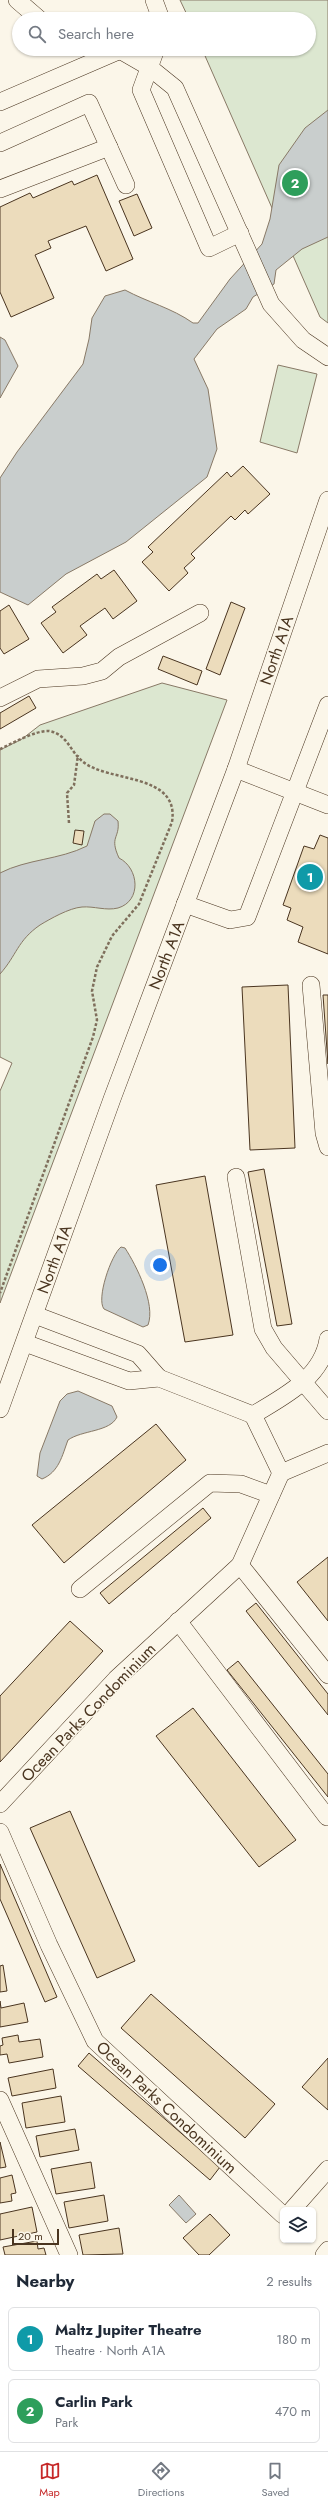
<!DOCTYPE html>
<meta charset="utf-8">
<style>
body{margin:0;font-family:Jost,sans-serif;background:#f2f2f3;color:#1f2937}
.controls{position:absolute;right:12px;bottom:12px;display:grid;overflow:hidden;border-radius:6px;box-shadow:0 1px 3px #0004}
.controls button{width:36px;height:36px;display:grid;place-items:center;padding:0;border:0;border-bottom:1px solid #e0e1e3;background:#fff;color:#1f2937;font:20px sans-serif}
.scale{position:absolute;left:12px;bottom:10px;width:47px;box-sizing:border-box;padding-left:4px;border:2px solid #4a3520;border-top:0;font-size:11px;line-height:14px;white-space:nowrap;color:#4a3520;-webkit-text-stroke:3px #fbf6e9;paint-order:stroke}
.you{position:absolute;left:160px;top:1265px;width:14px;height:14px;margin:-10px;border:3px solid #fff;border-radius:50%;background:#1a73e8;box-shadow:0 0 0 6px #1a73e833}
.badge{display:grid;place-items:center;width:26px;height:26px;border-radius:50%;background:#c62828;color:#fff;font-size:13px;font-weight:700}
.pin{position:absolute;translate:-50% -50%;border:2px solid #fff;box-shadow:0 1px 4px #0006}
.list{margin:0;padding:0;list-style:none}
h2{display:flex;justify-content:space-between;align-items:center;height:52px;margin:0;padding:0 16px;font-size:17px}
h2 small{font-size:13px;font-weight:400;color:#747a83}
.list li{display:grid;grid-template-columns:26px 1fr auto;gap:12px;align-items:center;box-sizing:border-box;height:64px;margin:0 8px 8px;padding:0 8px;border:1px solid #e0e1e3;border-radius:6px}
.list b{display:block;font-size:15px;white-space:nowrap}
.list p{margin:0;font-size:13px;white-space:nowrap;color:#747a83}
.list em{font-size:13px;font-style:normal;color:#747a83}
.icon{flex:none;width:22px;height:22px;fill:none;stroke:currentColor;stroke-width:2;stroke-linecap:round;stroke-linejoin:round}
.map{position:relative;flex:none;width:328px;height:2255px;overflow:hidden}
.search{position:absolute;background:#fff;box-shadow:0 1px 3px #0004;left:12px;right:12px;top:12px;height:44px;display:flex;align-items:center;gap:10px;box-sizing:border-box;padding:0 14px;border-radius:22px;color:#747a83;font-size:15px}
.sheet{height:196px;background:#fff}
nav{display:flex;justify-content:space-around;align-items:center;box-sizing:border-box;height:56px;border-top:1px solid #e0e1e3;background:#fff;font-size:11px;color:#747a83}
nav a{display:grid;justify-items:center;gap:2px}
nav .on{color:#c62828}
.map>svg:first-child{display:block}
.green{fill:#dce7d0;stroke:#887966}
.water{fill:#c9cecd;stroke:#887966}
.building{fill:#ecdcbc;stroke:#4a3520}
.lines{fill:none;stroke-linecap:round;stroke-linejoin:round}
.minor-casing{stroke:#4a3520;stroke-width:18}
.path{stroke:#7f6f5c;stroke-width:2.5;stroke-dasharray:3 2;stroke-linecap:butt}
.minor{stroke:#fbf6e9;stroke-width:17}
.labels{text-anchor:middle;stroke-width:3;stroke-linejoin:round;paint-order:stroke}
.street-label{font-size:16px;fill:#4a3520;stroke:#fbf6e9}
</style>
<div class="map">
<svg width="328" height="2255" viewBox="0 0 328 2255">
<rect width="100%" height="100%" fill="#fbf6e9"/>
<g class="green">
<path d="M180 0H328V323L320 317 202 49H309V19H189Z"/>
<path d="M278 365 317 374 297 453 260 442Z"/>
<path d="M162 683 227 700 0 1303V1091L12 1063 0 1057V750L22 739 40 725Z"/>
</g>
<g class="water">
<path d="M328 110V237L302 249 276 270 274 284 253 297 246 309 217 329 194 359 208 389 217 449 207 477 126 542 66 574 28 605 0 592V478L17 452 83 364 89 339 92 318 105 296 125 290C147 302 172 308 193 323H198L230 279 262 244 270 219 279 165 305 128Z"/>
<path d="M0 337 5 340 18 366 0 398Z"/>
<path d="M104 814H110L118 821C120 839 109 836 119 858 139 868 142 901 118 908 106 911 94 906 82 907 69 908 50 919 40 925 17 941 17 955 0 974V873C27 859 59 860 87 846L95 821Z"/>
<path d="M121 1247 125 1248C136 1265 156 1304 148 1325L143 1327 104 1309C96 1299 111 1255 121 1247Z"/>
<path d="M78 1391 112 1406 117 1417C110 1432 82 1430 68 1440 62 1456 59 1472 42 1479L37 1476 40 1453 60 1401 67 1394Z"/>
<path d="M179 2195 196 2214 186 2223 169 2205Z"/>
</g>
<g class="building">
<path d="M97 175 133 259 106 271 86 226 48 241 51 248 35 255 54 298 11 317 0 292V207L30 193 33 198 72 181 74 185Z"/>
<path d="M137 194 152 228 134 236 119 201Z"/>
<path d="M243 466 270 494 248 514 245 510 235 520 231 516 191 554 195 558 184 568 188 573 169 591 142 562 153 552 148 547 227 472 231 477Z"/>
<path d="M114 570 137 601 113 619 105 608 80 626 87 635 63 653 41 623 56 612 52 607 97 574 101 579Z"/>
<path d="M231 602 245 608 220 675 206 669Z"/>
<path d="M9 605 29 639 4 654 0 648V611Z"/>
<path d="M163 656 202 671 197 685 158 669Z"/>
<path d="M29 696 36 708 0 729V713Z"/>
<path d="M75 830 84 831 82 845 73 843Z"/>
<path d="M320 835 328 838V954L298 942 303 927 287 920 291 908 283 905 304 846 314 849Z"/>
<path d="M288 985 295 1148 250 1150 242 987Z"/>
<path d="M323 995H328V1064Z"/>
<path d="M264 1169 292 1324 277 1326 248 1172Z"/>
<path d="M205 1176 233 1335 185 1342 156 1185Z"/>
<path d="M156 1424 186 1460 64 1563 32 1525Z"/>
<path d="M203 1508 211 1518 109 1604 100 1593Z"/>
<path d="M328 1557V1621L297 1582Z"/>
<path d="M256 1603 328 1694V1715L246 1611Z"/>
<path d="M70 1621 103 1651 0 1762V1696Z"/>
<path d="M238 1661 328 1774V1797L227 1670Z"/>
<path d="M193 1708 296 1840 259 1867 156 1736Z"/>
<path d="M70 1811 135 1961 97 1978 30 1828Z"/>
<path d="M0 1864 57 1997 45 2002 0 1899Z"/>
<path d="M3 1965 7 1991 0 1992V1966Z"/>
<path d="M151 1994 275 2104 245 2138 121 2028Z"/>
<path d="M0 2001 1 2008 24 2003 28 2022 0 2027Z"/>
<path d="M18 2035 19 2042 40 2039 43 2057 9 2063 7 2054 0 2055V2046L3 2045 2 2038Z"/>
<path d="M89 2053 220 2167 210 2180 78 2066Z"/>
<path d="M328 2058V2110L302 2087Z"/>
<path d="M53 2069 56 2088 12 2096 8 2078Z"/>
<path d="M61 2096 65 2122 26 2128 22 2103Z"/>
<path d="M75 2129 79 2150 40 2157 36 2136Z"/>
<path d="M0 2142 6 2167 0 2168Z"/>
<path d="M91 2162 95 2188 56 2194 51 2169Z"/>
<path d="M12 2175 16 2193 11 2194 12 2201 0 2203V2178Z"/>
<path d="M104 2195 108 2221 69 2228 64 2202Z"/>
<path d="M32 2207 37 2232 0 2240V2214Z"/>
<path d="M210 2214 230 2235 209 2255H199L183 2238Z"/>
<path d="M119 2228 123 2254 83 2255 79 2235Z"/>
<path d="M37 2241 38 2249 44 2248 46 2255H5L3 2247Z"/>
</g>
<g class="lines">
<defs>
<g id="minor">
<path d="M17 0 39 19"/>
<path d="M154 0 161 19"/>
<path d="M106 49 123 52 149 67 175 88 271 304 303 340 328 357"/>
<path d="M156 49 141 90 209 248 240 233"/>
<path d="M0 102 116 52"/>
<path d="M0 143 89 103 126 185"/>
<path d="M0 189 109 147"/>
<path d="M0 698 38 679 83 676 102 671 119 657 200 613"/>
<path d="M236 769 328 805"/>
<path d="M185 904 230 920 247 917 328 705"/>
<path d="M311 985 324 1133 328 1147"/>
<path d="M236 1177 263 1329 274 1348 328 1411"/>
<path d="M35 1315 138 1354 159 1378"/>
<path d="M328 1339C322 1378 284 1396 253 1415L281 1473 328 1453"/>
<path d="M25 1343 129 1381 159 1378 253 1415"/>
<path d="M0 1409 112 1099 236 769 328 500"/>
<path d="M240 1565 328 1675"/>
<path d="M80 1589 210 1483 241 1484 271 1495"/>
<path d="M178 1621 327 1817"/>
<path d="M0 1804 116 1679 240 1565 281 1473"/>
<path d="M0 1832 49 1945 95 2041 283 2215"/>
<path d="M0 2100 69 2255"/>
<path d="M292 2210 328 2169"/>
<path d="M324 2255 328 2250"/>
</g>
</defs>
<use href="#minor" class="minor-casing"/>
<g class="path">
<path d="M0 749C11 744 36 730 49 731 67 734 70 751 82 761 107 783 180 772 172 822L139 904 112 936 97 967 92 991 97 1020 93 1037 0 1293"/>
<path d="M69 823 67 793 74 785 78 755"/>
</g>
<use href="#minor" class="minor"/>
</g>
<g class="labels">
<g class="street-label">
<text transform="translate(276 650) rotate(-71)" y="6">North A1A</text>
<text transform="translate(166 955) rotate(-69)" y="6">North A1A</text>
<text transform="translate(54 1259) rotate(-70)" y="6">North A1A</text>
<text transform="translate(88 1712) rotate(-46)" y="6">Ocean Parks Condominium</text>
<text transform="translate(167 2107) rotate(43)" y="6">Ocean Parks Condominium</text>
</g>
</g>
</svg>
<div class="controls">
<button><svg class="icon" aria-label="layers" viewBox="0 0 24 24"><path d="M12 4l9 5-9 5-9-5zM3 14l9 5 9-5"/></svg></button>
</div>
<div class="scale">20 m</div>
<div class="you"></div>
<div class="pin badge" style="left:310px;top:877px;background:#0f9aa8">1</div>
<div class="pin badge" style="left:295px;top:183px;background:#2e9e5b">2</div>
<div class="search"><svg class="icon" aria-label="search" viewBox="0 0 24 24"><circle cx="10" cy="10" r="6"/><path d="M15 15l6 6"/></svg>Search here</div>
</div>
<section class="sheet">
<h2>Nearby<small>2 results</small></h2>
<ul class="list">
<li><span class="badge" style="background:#0f9aa8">1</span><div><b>Maltz Jupiter Theatre</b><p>Theatre · North A1A</p></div><em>180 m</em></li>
<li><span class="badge" style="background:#2e9e5b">2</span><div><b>Carlin Park</b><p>Park</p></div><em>470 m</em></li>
</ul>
</section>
<nav>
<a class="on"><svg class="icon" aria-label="map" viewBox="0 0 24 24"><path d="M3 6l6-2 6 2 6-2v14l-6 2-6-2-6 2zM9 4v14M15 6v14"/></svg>Map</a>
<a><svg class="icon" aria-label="directions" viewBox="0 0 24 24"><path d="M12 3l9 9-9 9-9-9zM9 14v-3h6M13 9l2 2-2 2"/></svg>Directions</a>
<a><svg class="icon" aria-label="saved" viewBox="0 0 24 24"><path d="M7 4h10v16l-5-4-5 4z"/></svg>Saved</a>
</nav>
